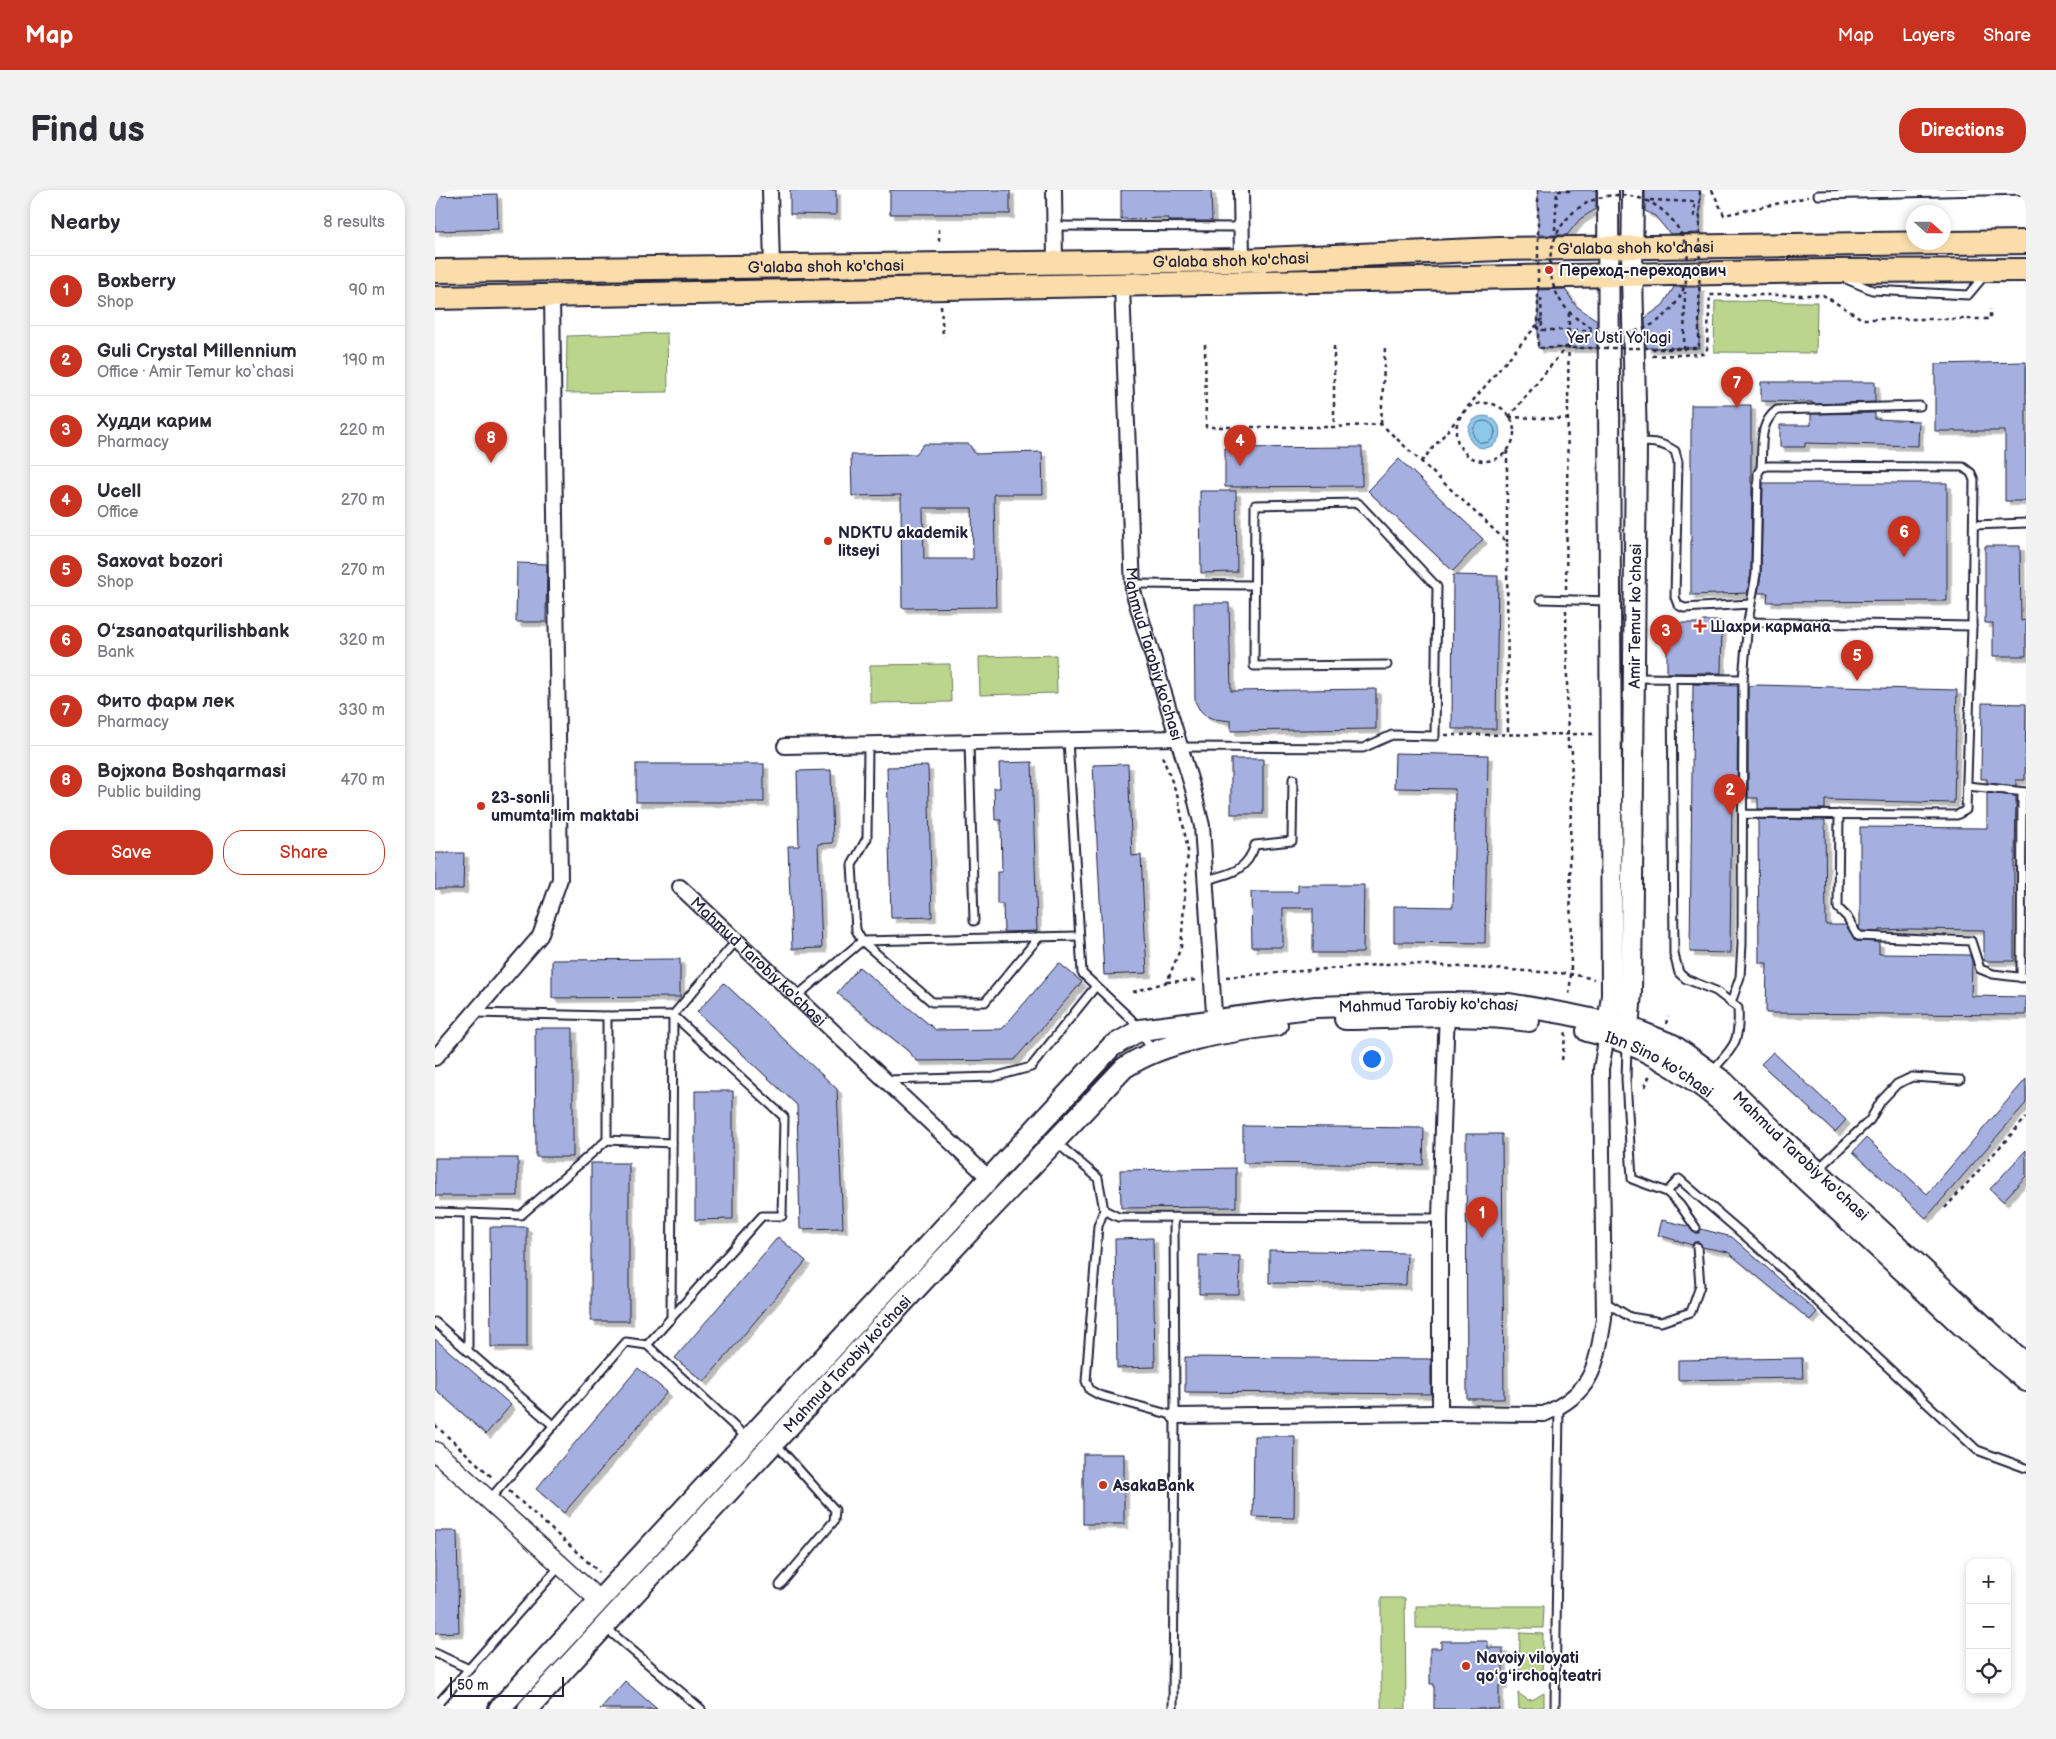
<!DOCTYPE html>
<meta charset="utf-8">
<style>
body{margin:0;font-family:"Balsamiq Sans",sans-serif;background:#f2f2f3;color:#2b2b33}
.controls{position:absolute;right:15px;bottom:15px;display:grid;overflow:hidden;border-radius:10px;box-shadow:0 2px 8px #0003}
.controls button{width:45px;height:45px;display:grid;place-items:center;padding:0;border:0;border-bottom:1px solid #e1e1e2;background:#fff;color:#2b2b33;font:25px sans-serif}
.compass{position:absolute;left:1471px;top:15px;width:45px;height:45px;border-radius:50%;background:#fff;box-shadow:0 2px 8px #0003;rotate:111deg}
.scale{position:absolute;left:15px;bottom:12px;width:114px;box-sizing:border-box;padding-left:5px;border:2px solid #22223b;border-top:0;font-size:14px;line-height:18px;white-space:nowrap;color:#22223b;-webkit-text-stroke:4px #fff;paint-order:stroke}
.you{position:absolute;left:936px;top:868px;width:18px;height:18px;margin:-12px;border:4px solid #fff;border-radius:50%;background:#1a73e8;box-shadow:0 0 0 8px #1a73e833}
.badge{display:grid;place-items:center;width:32px;height:32px;border-radius:50%;background:#c8321e;color:#fff;font-size:16px;font-weight:700}
.pin{position:absolute;translate:-50% -41px;filter:drop-shadow(0 1px 2px #0008)}
.pin::after{content:'';position:absolute;top:26px;width:18px;height:15px;background:inherit;clip-path:polygon(0 0,100% 0,50% 100%)}
.list{margin:0;padding:0;list-style:none}
h2{display:flex;justify-content:space-between;align-items:center;height:65px;margin:0;padding:0 20px;font-size:21px}
h2 small{font-size:16px;font-weight:400;color:#7c7c81}
.list li{display:grid;grid-template-columns:32px 1fr auto;gap:15px;align-items:center;box-sizing:border-box;height:70px;padding:0 20px;border-top:1px solid #e1e1e2}
.list b{display:block;font-size:19px;white-space:nowrap}
.list p{margin:0;font-size:16px;white-space:nowrap;color:#7c7c81}
.list em{font-size:16px;font-style:normal;color:#7c7c81}
.actions{display:flex;gap:10px;padding:15px 20px}
.actions a{flex:1;padding:11px 0;border:1px solid #c8321e;border-radius:20px;text-align:center;font-size:18px;color:#c8321e}
.actions .main{background:#c8321e;color:#fff}
.icon{flex:none;width:28px;height:28px;fill:none;stroke:currentColor;stroke-width:2;stroke-linecap:round;stroke-linejoin:round}
.map{position:relative;flex:none;width:1591px;height:1519px;overflow:hidden;border-radius:20px}
header{display:flex;align-items:center;gap:30px;box-sizing:border-box;height:70px;padding:0 25px;background:#c8321e;color:#fff}
header strong{font-size:24px}
nav{display:flex;gap:28px;margin-inline-start:auto;font-size:18px}
.intro{display:flex;align-items:center;justify-content:space-between;box-sizing:border-box;height:120px;padding:0 30px}
h1{margin:0;font-size:35px}
.button{padding:12px 22px;border-radius:20px;background:#c8321e;color:#fff;font-size:18px;font-weight:700}
main{display:flex;gap:30px;padding:0 30px}
aside{flex:1;background:#fff;border-radius:20px;box-shadow:0 2px 8px #0003}
.map>svg:first-child{display:block}
.green{fill:#bbd58c;stroke:#6e7c64}
.water{fill:#8bc8eb;stroke:#6186a5}
.lines{fill:none;stroke-linecap:round;stroke-linejoin:round}
.shore{stroke:#4c6481;stroke-width:1}
.building{fill:#a6b0e0;stroke:#22223b;fill-rule:evenodd;filter:url(#shadow)}
.service-casing{stroke:#22223b;stroke-width:11}
.minor-casing{stroke:#22223b;stroke-width:18}
.tertiary-casing{stroke:#22223b;stroke-width:21}
.secondary-casing{stroke:#22223b;stroke-width:24}
.primary-casing{stroke:#22223b;stroke-width:26}
.path{stroke:#22223b;stroke-width:2.5;stroke-dasharray:4 4;stroke-linecap:butt}
.service{stroke:#fff;stroke-width:7}
.minor{stroke:#fff;stroke-width:14}
.tertiary{stroke:#fff;stroke-width:18}
.secondary{stroke:#fff;stroke-width:20}
.primary{stroke:#faddab;stroke-width:22}
.path-bridge{stroke:#22223b;stroke-width:2.5;stroke-dasharray:4 4;stroke-linecap:butt}
.poi-dot{fill:#c8321e;stroke:#fff;stroke-width:2}
.labels{text-anchor:middle;stroke-width:4;stroke-linejoin:round;paint-order:stroke}
.street-label{font-size:16px;fill:#22223b;stroke:#fff}
.poi-label{font-size:16px;font-weight:bold;fill:#22223b;stroke:#fff;text-anchor:start}
</style>
<header>
<strong>Map</strong>
<nav><a>Map</a><a>Layers</a><a>Share</a></nav>
</header>
<div class="intro"><h1>Find us</h1><a class="button">Directions</a></div>
<main>
<aside>
<h2>Nearby<small>8 results</small></h2>
<ul class="list">
<li><span class="badge">1</span><div><b>Boxberry</b><p>Shop</p></div><em>90 m</em></li>
<li><span class="badge">2</span><div><b>Guli Crystal Millennium</b><p>Office · Amir Temur ko‘chasi</p></div><em>190 m</em></li>
<li><span class="badge">3</span><div><b>Худди карим</b><p>Pharmacy</p></div><em>220 m</em></li>
<li><span class="badge">4</span><div><b>Ucell</b><p>Office</p></div><em>270 m</em></li>
<li><span class="badge">5</span><div><b>Saxovat bozori</b><p>Shop</p></div><em>270 m</em></li>
<li><span class="badge">6</span><div><b>Oʻzsanoatqurilishbank</b><p>Bank</p></div><em>320 m</em></li>
<li><span class="badge">7</span><div><b>Фито фарм лек</b><p>Pharmacy</p></div><em>330 m</em></li>
<li><span class="badge">8</span><div><b>Bojxona Boshqarmasi</b><p>Public building</p></div><em>470 m</em></li>
</ul>
<div class="actions"><a class="main">Save</a><a>Share</a></div>
</aside>
<div class="map">
<svg width="1591" height="1519" viewBox="0 0 1591 1519">
<defs>
<filter id="shadow"><feDropShadow dx="4.5" dy="4.5" stdDeviation="0" flood-color="#0004"/></filter>
</defs>
<rect width="100%" height="100%" fill="#fff"/>
<filter id="ink" filterUnits="userSpaceOnUse"><feTurbulence type="fractalNoise" baseFrequency=".02" numOctaves="2"/><feDisplacementMap in="SourceGraphic" scale="10" xChannelSelector="R" yChannelSelector="G"/><feConvolveMatrix kernelMatrix="1 2 1 2 8 2 1 2 1" color-interpolation-filters="sRGB"/></filter>
<g filter="url(#ink)">
<g class="green">
<path d="M1280 111 1382 112 1381 163 1279 162Z"/>
<path d="M232 143 233 202 131 203 132 146Z"/>
<path d="M621 465 622 503 545 505 544 467Z"/>
<path d="M515 474 516 512 435 513V475Z"/>
<path d="M946 1408H970L971 1519H946Z"/>
<path d="M981 1416H1109L1108 1438H981Z"/>
<path d="M1085 1443 1108 1444 1107 1487C1099 1481 1092 1480 1084 1488Z"/>
<path d="M1083 1503 1093 1510 1099 1509 1109 1503V1517L1084 1519Z"/>
</g>
<circle class="water" cx="1049" cy="242" r="16"/>
<g class="lines">
<circle class="shore" cx="1049" cy="242" r="11"/>
</g>
<g class="building">
<path d="M355 0H401V25L355 24Z"/>
<rect x="455" y="0" width="120" height="24"/>
<path d="M686 0H776L777 31H733V28L686 29Z"/>
<path d="M1103 0H1161V19L1145 29 1132 45H1103Z"/>
<path d="M1210 0H1265V43L1235 44 1220 26 1210 21Z"/>
<path d="M62 4 63 39 0 41V6Z"/>
<path d="M1239 97H1265L1264 158H1211L1210 128 1228 115Z"/>
<path d="M1130 99 1141 116 1162 130V158H1103V100Z"/>
<path d="M1591 172V311H1570V241H1500V174Z"/>
<path d="M1326 192H1440V212L1377 214V212L1326 211Z"/>
<path d="M1256 215H1316V293H1317L1316 384 1312 403 1256 405Z"/>
<path d="M1440 223V229L1484 231 1483 256 1370 253V257H1345V235H1376V224Z"/>
<path d="M489 254H534L540 264 607 262 608 304H559L561 417 467 418 466 305 417 306 416 265 481 264ZM488 318H537L538 369H489Z"/>
<path d="M927 257V296L790 297V258Z"/>
<path d="M964 269 1048 349 1018 381 933 301Z"/>
<path d="M1328 293H1512V411L1332 412 1333 403H1323L1326 384Z"/>
<path d="M765 301H801L802 382 766 383Z"/>
<path d="M1550 356H1585L1586 431 1591 430V466H1558V433H1550Z"/>
<path d="M82 373 112 374 111 432H81Z"/>
<path d="M1018 385 1063 386 1061 539H1017Z"/>
<path d="M759 413H794L796 501 941 499V539L796 541V531L779 529 771 526 764 519 760 511Z"/>
<path d="M1268 431H1287L1286 483H1232V433H1268Z"/>
<path d="M1258 494 1303 496 1302 608H1297L1295 763 1255 762Z"/>
<path d="M1321 495 1522 500 1519 613 1390 610V619H1323V608H1313V496Z"/>
<path d="M1547 513 1591 514 1590 590H1581V596L1552 593V589H1546Z"/>
<path d="M960 563 1053 565 1050 753 959 752V716L1018 717 1020 599 959 598Z"/>
<rect x="796" y="569" width="32" height="55"/>
<path d="M597 572 602 741 569 742 568 714H562V682H567L566 630H560L559 598H565L564 573Z"/>
<rect x="201" y="574" width="128" height="38"/>
<path d="M693 574 697 666 706 665 712 783 669 785 658 575Z"/>
<path d="M493 576 497 727 456 728 452 577Z"/>
<path d="M396 580 398 653 383 654 387 758 357 759 353 656H364L362 581Z"/>
<path d="M1552 603 1581 606 1580 671H1579V771H1549V740L1475 739 1444 740V742L1426 741 1423 736H1425V637L1552 638Z"/>
<path d="M1323 629 1390 630 1391 735H1411L1421 751 1444 752V764L1535 765 1537 771 1536 806 1591 807V825L1331 823 1332 773H1324Z"/>
<path d="M0 663H29L28 699H0Z"/>
<path d="M863 695H929L928 763H878V718H848V757H817L816 702H863Z"/>
<path d="M245 769V807L117 808V770Z"/>
<path d="M624 773 647 792 579 870 482 871 472 860 402 803 424 777 501 840 567 839Z"/>
<path d="M289 793 402 899 408 1038 365 1039 362 915 262 822Z"/>
<path d="M100 838H138V967H101Z"/>
<path d="M1338 862 1411 930 1400 942 1326 874Z"/>
<path d="M1591 889V913L1491 1028 1418 962 1431 948 1492 1004Z"/>
<path d="M260 901H298V1029L260 1030Z"/>
<path d="M808 936 989 938 988 975 808 973Z"/>
<path d="M1031 944H1067L1069 1209H1032Z"/>
<path d="M1591 960V986L1568 1011 1555 999Z"/>
<rect x="0" y="968" width="83" height="38"/>
<rect x="156" y="973" width="38" height="158"/>
<path d="M801 978V1017L686 1018 685 980Z"/>
<path d="M1227 1030 1253 1036 1259 1043H1264L1266 1039 1297 1047 1382 1122 1375 1130 1293 1062 1267 1057 1264 1052H1259L1257 1055 1223 1045Z"/>
<path d="M55 1037H92V1157H56Z"/>
<path d="M343 1047 371 1071 269 1192 240 1168Z"/>
<path d="M718 1048 720 1177 682 1178 680 1049Z"/>
<path d="M834 1060 972 1063 971 1095 834 1093Z"/>
<path d="M764 1065 805 1066 804 1104H764Z"/>
<path d="M0 1149 76 1215 51 1244 0 1199Z"/>
<path d="M750 1167 996 1169V1204L750 1202Z"/>
<path d="M1367 1168 1368 1188 1243 1190V1170Z"/>
<path d="M203 1178 232 1202 129 1323 101 1299Z"/>
<path d="M819 1246H860L859 1328 818 1327Z"/>
<rect x="648" y="1264" width="41" height="70"/>
<path d="M0 1341H22L24 1442 0 1443Z"/>
<path d="M1006 1451H1053V1458H1068V1495H1064V1519H999V1494H995V1458H1006Z"/>
<path d="M190 1491 222 1519H165Z"/>
</g>
<g class="lines">
<defs>
<g id="service">
<path d="M1383 5 1591 0"/>
<path d="M619 36 806 37"/>
<path d="M1411 89 1437 100 1533 105 1549 86"/>
<path d="M1204 253C1217 251 1228 253 1240 261L1243 272 1240 407 1243 415 1249 418 1315 414"/>
<path d="M1326 278C1328 256 1323 234 1342 220L1485 216"/>
<path d="M1539 335 1591 333"/>
<path d="M698 394 819 395"/>
<path d="M1106 409 1174 411"/>
<path d="M1313 432 1537 436"/>
<path d="M1199 488 1308 489"/>
<path d="M1237 488 1239 764 1244 783 1251 789 1281 801 1303 818C1305 854 1299 856 1276 882"/>
<path d="M633 550 647 783 696 829 705 840 717 861"/>
<path d="M534 552 539 731"/>
<path d="M433 554 432 648 417 675 421 740 427 751 497 812H550L604 747"/>
<path d="M745 557 928 558 957 545 1000 546 1002 397 923 313 820 315 819 476 952 475"/>
<path d="M1532 596 1591 602"/>
<path d="M1404 624 1403 718 1412 727 1423 746 1536 751 1545 779 1558 784 1591 788"/>
<path d="M771 690C795 684 812 681 820 655L857 651 858 589"/>
<path d="M1586 788 1587 602"/>
<path d="M362 806 427 751 644 746"/>
<path d="M1296 813 1305 787 1307 754 1308 489 1313 432 1321 384 1323 283 1326 278 1332 276 1528 277 1536 283 1539 290 1537 436 1531 620 1522 625 1308 624"/>
<path d="M40 823 172 826 238 825 349 927 347 1026H327L212 1155 191 1152 54 1310"/>
<path d="M172 826V950"/>
<path d="M1192 856 1191 889 1197 989 1232 1002 1245 1015 1261 1038"/>
<path d="M451 890 559 887 596 877 661 796"/>
<path d="M621 952 663 988 669 1020 683 1027 1005 1028"/>
<path d="M1383 979 1435 930 1446 911 1462 894 1477 887 1525 890"/>
<path d="M1232 1002 1244 989 1331 1064 1542 1260 1591 1278"/>
<path d="M669 1020 663 1036 651 1191 655 1200 664 1205 740 1226"/>
<path d="M0 1022 86 1025 172 950 237 953"/>
<path d="M33 1023V1161"/>
<path d="M1170 1112 1195 1127 1226 1132 1256 1122 1265 1096 1262 1057"/>
<path d="M236 1129 238 825 302 750"/>
<path d="M0 1132 119 1236"/>
<path d="M212 1155 313 1249"/>
<path d="M341 1254 400 1320 399 1331 345 1395"/>
<path d="M171 1438 266 1519"/>
<path d="M0 1463 34 1479"/>
<path d="M0 1517 125 1376"/>
<path d="M738 1519 740 1226 739 1028"/>
<path d="M1120 1519 1124 1217"/>
</g>
<g id="minor">
<path d="M335 0 337 76"/>
<path d="M619 0 620 73"/>
<path d="M806 0 807 70"/>
<path id="s1" d="M687 95 698 401 758 599 767 636 780 839"/>
<path d="M350 556 742 548"/>
<path id="s2" d="M245 697 555 989"/>
<path d="M0 868 105 746 125 689 117 106"/>
<path d="M1005 1223V1028L1012 818"/>
<path d="M740 1226 1005 1223 1109 1224C1158 1203 1161 1177 1169 1129L1166 879 1172 845"/>
</g>
<path id="tertiary" d="M0 1261 164 1410"/>
<g id="secondary">
<path d="M910 829C971 828 1034 822 1094 831"/>
<path id="s3" d="M1152 841C1204 852 1247 879 1288 913L1527 1136 1591 1191"/>
<path d="M1172 843 1177 805 1173 0"/>
<path id="s4" d="M1192 850 1196 803 1201 254 1197 85 1198 0"/>
<path id="s5" d="M64 1519 676 857 705 840 881 817 1012 813 1074 814 1132 824 1193 837 1238 855 1289 892 1342 944 1577 1162 1591 1173"/>
<path id="s6" d="M93 1519 500 1078 689 878C731 850 792 842 842 835"/>
</g>
<g id="primary">
<path id="s7" d="M0 81 807 70 1064 59 1591 52"/>
<path d="M0 108 1393 81 1591 80"/>
</g>
</defs>
<use href="#service" class="service-casing"/>
<use href="#minor" class="minor-casing"/>
<use href="#tertiary" class="tertiary-casing"/>
<use href="#secondary" class="secondary-casing"/>
<use href="#primary" class="primary-casing"/>
<g class="path">
<path d="M1277 0 1289 25 1373 7"/>
<path d="M1215 10 1260 12 1259 28"/>
<path d="M504 39V55"/>
<path d="M1120 40 1122 1H1137"/>
<path d="M1106 108 1107 140H1157"/>
<path d="M506 115 508 147"/>
<path d="M770 154 771 237H899L946 234 1072 352 1073 544"/>
<path d="M899 156V237"/>
<path d="M1216 159H1249L1250 102"/>
<path d="M1217 166 1268 164 1272 159 1275 105H1388L1427 129H1555V119"/>
<circle cx="1050" cy="242" r="29"/>
<path d="M1074 227 1132 156"/>
<path d="M1074 227 1132 229"/>
<path d="M946 234 950 157"/>
<path d="M1072 261V352"/>
<path d="M986 272 1107 129"/>
<path d="M1131 399 1134 121"/>
<path d="M1131 420 1133 557H1137L1135 657 1136 784 1134 806"/>
<path d="M1010 545 1159 544"/>
<path d="M791 787 965 773 1136 784 1159 789"/>
<path d="M732 792 763 790"/>
<path d="M698 802 732 792 746 757 753 661 743 607 726 563"/>
<path d="M1231 834 1233 826"/>
<path d="M1127 870 1131 841"/>
<path d="M1210 897 1216 882"/>
<path d="M1510 1018 1591 928"/>
<path d="M0 1235 58 1288"/>
<path d="M74 1301 164 1382"/>
</g>
<use href="#service" class="service"/>
<use href="#minor" class="minor"/>
<use href="#tertiary" class="tertiary"/>
<use href="#secondary" class="secondary"/>
<use href="#primary" class="primary"/>
<g class="path-bridge">
<path d="M1103 0V158H1264L1265 0"/>
<circle cx="1184" cy="74" r="69"/>
</g>
</g>
</g>
<g class="poi-dot">
<circle cx="1114" cy="80" r="5"/>
<circle cx="393" cy="351" r="5"/>
<path d="M1262.5 428.5h5v5h5v5h-5v5h-5v-5h-5v-5h5z"/>
<circle cx="46" cy="616" r="5"/>
<circle cx="668" cy="1295" r="5"/>
<circle cx="1031" cy="1476" r="5"/>
</g>
<g class="labels">
<g class="street-label">
<text dy="6" stroke="none"><textPath href="#s7" startOffset="1201">G'alaba shoh ko'chasi</textPath></text>
<text dy="6" stroke="none"><textPath href="#s7" startOffset="796">G'alaba shoh ko'chasi</textPath></text>
<text dy="6" stroke="none"><textPath href="#s7" startOffset="391">G'alaba shoh ko'chasi</textPath></text>
<text x="1184" y="153">Yer Usti Yo'lagi</text>
<text dy="6" stroke="none"><textPath href="#s4" startOffset="424">Amir Temur ko‘chasi</textPath></text>
<text dy="6" stroke="none"><textPath href="#s1" startOffset="372">Mahmud Tarobiy ko'chasi</textPath></text>
<text dy="6" stroke="none"><textPath href="#s2" startOffset="108">Mahmud Tarobiy ko'chasi</textPath></text>
<text dy="6" stroke="none"><textPath href="#s5" startOffset="1225">Mahmud Tarobiy ko'chasi</textPath></text>
<text dy="6" stroke="none"><textPath href="#s3" startOffset="80">Ibn Sino ko'chasi</textPath></text>
<text dy="6" stroke="none"><textPath href="#s5" startOffset="1645">Mahmud Tarobiy ko'chasi</textPath></text>
<text dy="6" stroke="none"><textPath href="#s6" startOffset="470">Mahmud Tarobiy ko'chasi</textPath></text>
</g>
<g class="poi-label">
<text x="1124" y="86">Переход-переходович</text>
<text x="403" y="348">NDKTU akademik<tspan x="403" dy="18">litseyi</tspan></text>
<text x="1275" y="442">Шахри кармана</text>
<text x="56" y="613">23-sonli<tspan x="56" dy="18">umumta'lim maktabi</tspan></text>
<text x="678" y="1301">AsakaBank</text>
<text x="1041" y="1473">Navoiy viloyati<tspan x="1041" dy="18">qoʻgʻirchoq teatri</tspan></text>
</g>
</g>
</svg>
<div class="controls">
<button>+</button>
<button>−</button>
<button><svg class="icon" aria-label="locate" viewBox="0 0 24 24"><circle cx="12" cy="12" r="6"/><path d="M12 2v4M12 18v4M2 12h4M18 12h4"/></svg></button>
</div>
<svg class="compass" viewBox="-18 -18 36 36"><path d="M0-13l5 13h-10z" fill="#e53935"/><path d="M0 13l5-13h-10z" fill="#7c7c81"/></svg>
<div class="scale">50 m</div>
<div class="you"></div>
<div class="pin badge" style="left:1047px;top:1048px">1</div>
<div class="pin badge" style="left:1295px;top:625px">2</div>
<div class="pin badge" style="left:1231px;top:466px">3</div>
<div class="pin badge" style="left:805px;top:276px">4</div>
<div class="pin badge" style="left:1422px;top:491px">5</div>
<div class="pin badge" style="left:1469px;top:367px">6</div>
<div class="pin badge" style="left:1302px;top:218px">7</div>
<div class="pin badge" style="left:56px;top:273px">8</div>
</div>
</main>
